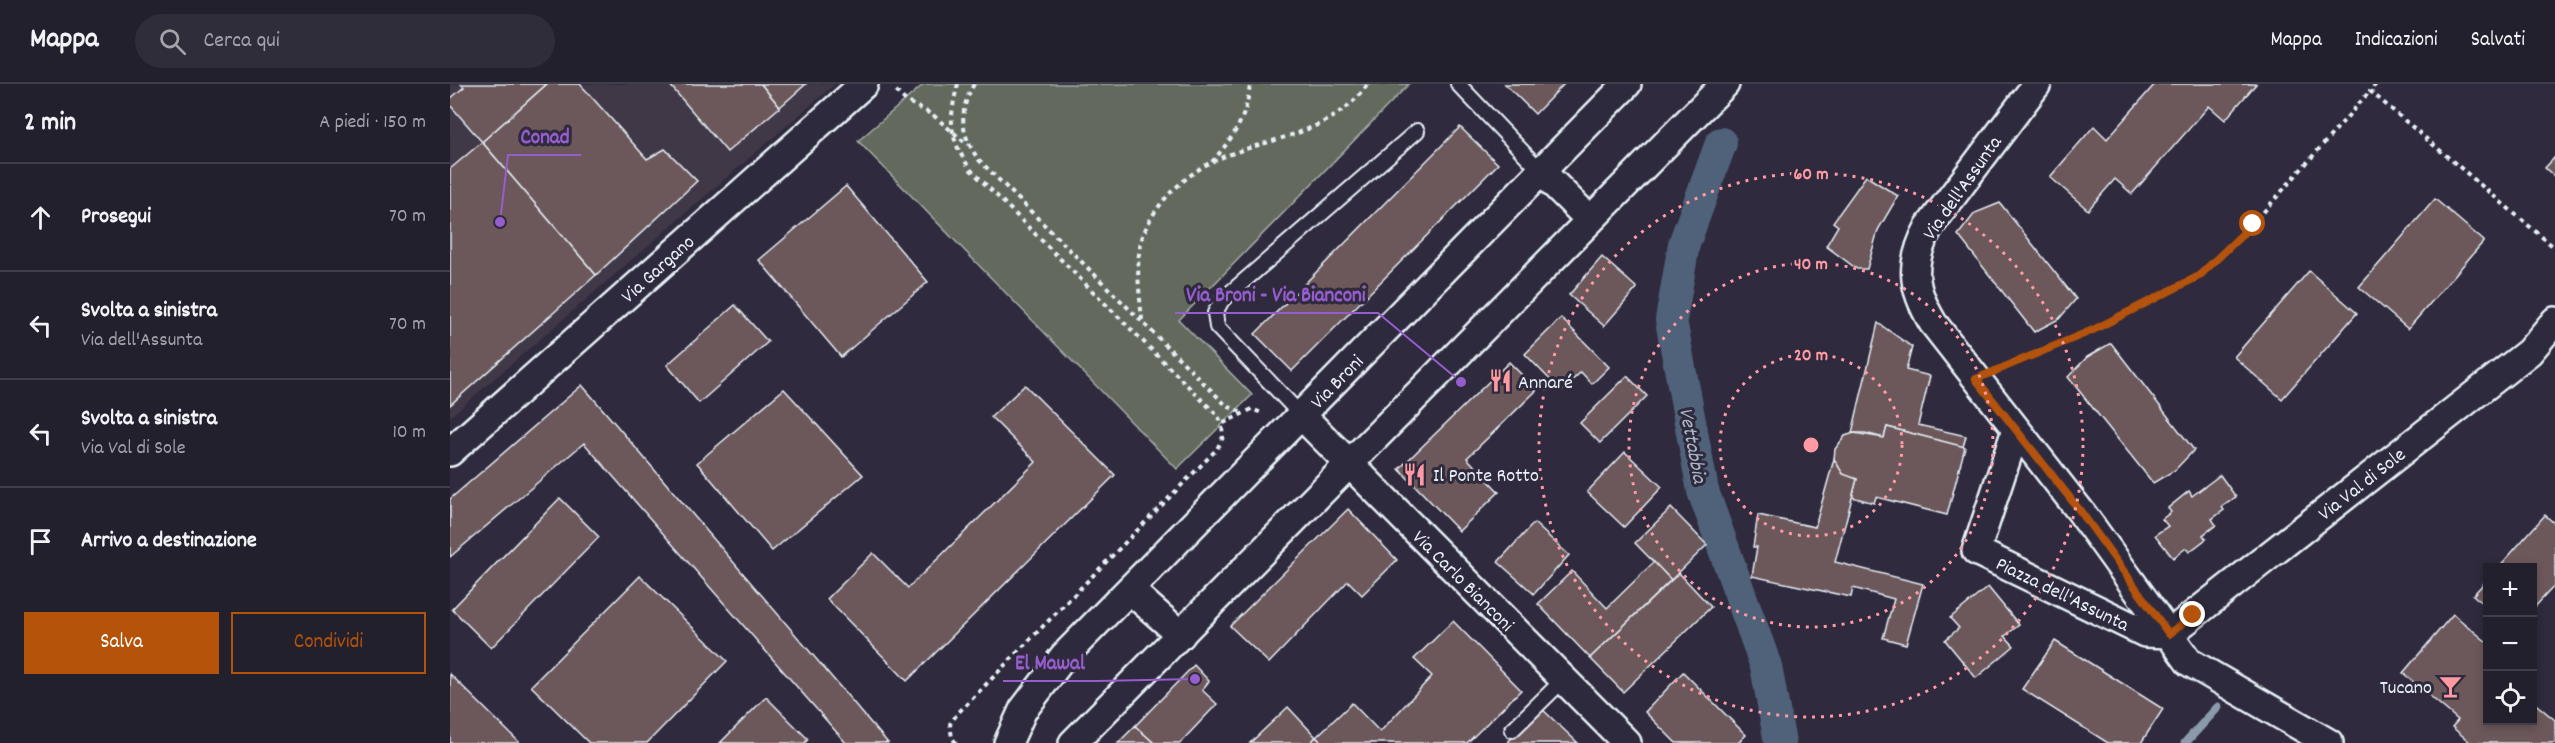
<!DOCTYPE html>
<html lang="it">
<meta charset="utf-8">
<style>
body{margin:0;font-family:Dekko,sans-serif;background:#2f2d3a;color:#f1f3f6}
.controls{position:absolute;right:18px;bottom:18px;display:grid;overflow:hidden;border-radius:0px;box-shadow:0 3px 9px #0003}
.controls button{width:54px;height:54px;display:grid;place-items:center;padding:0;border:0;border-bottom:2px solid #403e4a;background:#23202e;color:#f1f3f6;font:30px sans-serif}
.stop{position:absolute;width:18px;height:18px;margin:-14px;border:4px solid #b45309;border-radius:50%;background:#fff}
.stop.end{background:#b45309;border-color:#fff;box-shadow:0 2px 6px #0008}
.list{margin:0;padding:0;list-style:none}
h2{display:flex;justify-content:space-between;align-items:center;height:78px;margin:0;padding:0 24px;font-size:26px}
h2 small{font-size:20px;font-weight:400;color:#a3a3aa}
.list li{display:grid;grid-template-columns:39px 1fr auto;gap:18px;align-items:center;box-sizing:border-box;height:108px;padding:0 24px;border-top:2px solid #403e4a}
.list b{display:block;font-size:22px;white-space:nowrap}
.list p{margin:0;font-size:20px;white-space:nowrap;color:#a3a3aa}
.list em{font-size:20px;font-style:normal;color:#a3a3aa}
.actions{display:flex;gap:12px;padding:18px 24px}
.actions a{flex:1;padding:14px 0;border:2px solid #b45309;border-radius:0px;text-align:center;font-size:21px;color:#b45309}
.actions .main{background:#b45309;color:#fff}
.icon{flex:none;width:33px;height:33px;fill:none;stroke:currentColor;stroke-width:2;stroke-linecap:round;stroke-linejoin:round}
.map{position:relative;flex:none;width:2105px;height:659px;overflow:hidden}
header{display:flex;align-items:center;gap:36px;box-sizing:border-box;height:84px;padding:0 30px;background:#23202e;border-bottom:2px solid #403e4a}
header strong{font-size:28px}
nav{display:flex;gap:33px;margin-inline-start:auto;font-size:21px}
.search{width:420px;height:54px;background:#2f2d3a;display:flex;align-items:center;gap:15px;box-sizing:border-box;padding:0 21px;border-radius:33px;color:#a3a3aa;font-size:22px}
main{display:flex}
aside{flex:1;background:#23202e}
.map>svg:first-child{display:block}
.built{fill:#413846}
.green{fill:#646b5d;stroke:#a6aeaa;stroke-width:1.5}
.lines{fill:none;stroke-linecap:round;stroke-linejoin:round}
.stream{stroke:#8c9bac;stroke-width:9}
.canal{stroke:#4f627a;stroke-width:32}
.building{fill:#6c585a;stroke:#e8f1f8;stroke-width:1.5}
.service-casing{stroke:#e8f1f8;stroke-width:18}
.minor-casing{stroke:#e8f1f8;stroke-width:32}
.path{stroke:#e8f1f8;stroke-width:4;stroke-dasharray:4.5 4.5;stroke-linecap:butt}
.service{stroke:#2f2a3d;stroke-width:14}
.minor{stroke:#2f2a3d;stroke-width:27}
.route{stroke:#b45309;stroke-width:8}
.ring{fill:none;stroke:#ff9aa2;stroke-width:3;stroke-dasharray:3 6}
.labels{text-anchor:middle;stroke-width:6;stroke-linejoin:round;paint-order:stroke}
.street-label{font-size:20px;fill:#e8f1f8;stroke:#2f2a3d}
.poi-label{font-size:20px;fill:#e8f1f8;stroke:#2f2a3d;text-anchor:start}
.water-label{font-size:21px;font-style:italic;fill:#abb8c6;stroke:#2f2a3d}
.centre{fill:#ff9aa2;stroke:#2f2a3d;stroke-width:3}
.ring-label{font-size:18px;text-anchor:middle;font-weight:bold;fill:#ff9aa2;stroke:#2f2a3d;stroke-width:6;stroke-linejoin:round;paint-order:stroke}
.leader{fill:none;stroke:#965dcd;stroke-width:2}
.callout-dot{fill:#965dcd;stroke:#2f2a3d;stroke-width:2}
.callout-label{font-size:21px;text-anchor:middle;font-weight:bold;fill:#965dcd;stroke:#2f2a3d;stroke-width:6;stroke-linejoin:round;paint-order:stroke}
</style>
<header>
<strong>Mappa</strong>
<div class="search"><svg class="icon" aria-label="search" viewBox="0 0 24 24"><circle cx="10" cy="10" r="6"/><path d="M15 15l6 6"/></svg>Cerca qui</div>
<nav><a>Mappa</a><a>Indicazioni</a><a>Salvati</a></nav>
</header>
<main>
<aside>
<h2>2 min<small>A piedi · 150 m</small></h2>
<ul class="list">
<li><svg class="icon" aria-label="ahead" viewBox="0 0 24 24"><path d="M12 20V5M6 11l6-6 6 6"/></svg><div><b>Prosegui</b></div><em>70 m</em></li>
<li><svg class="icon" aria-label="left" viewBox="0 0 24 24"><path d="M17 20v-9H6M10 6l-5 5 5 5"/></svg><div><b>Svolta a sinistra</b><p>Via dell'Assunta</p></div><em>70 m</em></li>
<li><svg class="icon" aria-label="left" viewBox="0 0 24 24"><path d="M17 20v-9H6M10 6l-5 5 5 5"/></svg><div><b>Svolta a sinistra</b><p>Via Val di Sole</p></div><em>10 m</em></li>
<li><svg class="icon" aria-label="arrive" viewBox="0 0 24 24"><path d="M6 21V4h12l-3 4 3 4H6"/></svg><div><b>Arrivo a destinazione</b></div></li>
</ul>
<div class="actions"><a class="main">Salva</a><a>Condividi</a></div>
</aside>
<div class="map">
<svg width="2105" height="659" viewBox="0 0 2105 659">
<rect width="100%" height="100%" fill="#2f2a3d"/>
<filter id="ink" filterUnits="userSpaceOnUse"><feTurbulence type="fractalNoise" baseFrequency=".0167" numOctaves="2"/><feDisplacementMap in="SourceGraphic" scale="12" xChannelSelector="R" yChannelSelector="G"/><feConvolveMatrix kernelMatrix="1 2 1 2 8 2 1 2 1" color-interpolation-filters="sRGB"/></filter>
<g filter="url(#ink)">
<path class="built" d="M0 0H385L0 333Z"/>
<path class="green" d="M474 0H959L729 236 802 311 727 385 408 57Z"/>
<g class="lines">
<path class="stream" d="M1735 659 1768 623"/>
<path class="canal" d="M1271 59 1234 160 1221 236 1253 407 1316 582 1330 659"/>
</g>
<g class="building">
<path d="M11 0H97L32 58 0 21V15L14 3Z"/>
<path d="M97 0H130L197 75 215 65 247 97 146 191 32 58Z"/>
<path d="M219 0H311L330 23 277 68Z"/>
<path d="M311 0H356L330 23Z"/>
<path d="M1055 0H1114L1085 30Z"/>
<path d="M1705 0H1806L1775 36 1759 22 1682 110 1665 95 1638 126 1600 93 1644 42 1657 55Z"/>
<path d="M1010 43 1048 80 842 287 805 250Z"/>
<path d="M32 58 146 191 0 321V85Z"/>
<path d="M2105 73V93L2095 84Z"/>
<path d="M1416 92 1448 112 1428 146 1417 185H1407L1376 162 1388 142 1383 138Z"/>
<path d="M396 102 478 198 391 273 309 176Z"/>
<path d="M1985 115 2034 157 1958 245 1909 203Z"/>
<path d="M1550 119 1626 215 1609 235 1584 248 1508 151 1525 129Z"/>
<path d="M1152 173 1187 204 1154 242 1119 211Z"/>
<path d="M1859 187 1907 229 1832 315 1784 273Z"/>
<path d="M285 221 318 258 249 319 217 281Z"/>
<path d="M1111 234 1159 283 1142 300 1131 288 1111 307 1075 270Z"/>
<path d="M1428 239 1462 263 1456 286 1480 292 1468 341 1516 352 1513 363 1437 343 1434 354 1415 349H1402Z"/>
<path d="M1661 259 1744 366 1725 386 1703 399 1618 293 1637 273Z"/>
<path d="M1059 278 1087 306 1017 374 1049 408 1009 447 949 385Z"/>
<path d="M1177 292 1197 312 1150 359 1130 339Z"/>
<path d="M132 301 438 659H396L134 359 0 473V415Z"/>
<path d="M575 301 665 391 457 597 377 515 423 469 458 504 586 378 541 333Z"/>
<path d="M334 305 413 391 322 467 247 379Z"/>
<path d="M1437 343 1515 363 1497 431 1426 413 1424 419 1402 413 1407 395 1397 393 1389 386 1384 375 1385 365 1395 352 1404 349 1434 354Z"/>
<path d="M1175 368 1212 403 1174 443 1137 408Z"/>
<path d="M1384 375 1393 390 1407 395 1385 478 1473 500 1456 560 1433 554 1444 515 1403 504 1401 513 1302 492 1307 463H1303L1308 431 1365 443Z"/>
<path d="M1770 391 1786 413 1772 423 1774 426 1762 435 1766 441 1753 451 1756 455 1739 468 1736 464 1723 474 1705 451 1718 442 1712 435 1721 428 1718 424 1739 407 1742 412Z"/>
<path d="M110 414 149 453 41 564 2 525Z"/>
<path d="M1221 424 1257 461 1221 496 1185 459Z"/>
<path d="M898 425 947 476 912 511 898 497 819 579 780 542Z"/>
<path d="M2095 431 2105 440V501L2082 526V484H2048Z"/>
<path d="M1084 439 1119 471 1084 510 1048 478Z"/>
<path d="M1204 478 1221 496 1140 574 1088 520 1122 487 1157 524Z"/>
<path d="M1229 489 1261 523 1173 608 1140 574Z"/>
<path d="M190 492 277 577 197 659H139L81 602Z"/>
<path d="M2038 495V524L2023 511Z"/>
<path d="M1538 503 1569 541 1555 552 1564 562 1526 594 1495 556 1509 544 1500 534Z"/>
<path d="M2003 530 2038 559V636H2082V617L2105 636V659H2021L2002 643 2008 636 1953 589Z"/>
<path d="M1003 537 1071 606 1017 659H872L866 653 902 619 930 648 982 592 964 575Z"/>
<path d="M1605 557 1713 625 1691 659H1658L1572 605Z"/>
<path d="M744 581 759 597 752 606 767 620 730 659H704L685 642Z"/>
<path d="M1233 588 1296 651 1288 659H1226L1195 628Z"/>
<path d="M0 590 70 659H0Z"/>
<path d="M316 613 358 655 355 659H270Z"/>
<path d="M838 623 866 653 860 659H800Z"/>
<path d="M1091 624 1128 659H1057Z"/>
<path d="M685 642 704 659H668Z"/>
<path d="M866 653 872 659H860Z"/>
</g>
<g class="lines">
<defs>
<g id="service">
<path d="M1008 0 1090 86"/>
<path d="M852 332 767 243 765 229 772 216 967 47"/>
<path d="M1062 646 1114 595"/>
</g>
<g id="minor">
<path d="M1587 0 1479 143C1459 180 1462 204 1483 239L1631 428 1739 578 1879 659"/>
<path d="M1090 86 1140 136"/>
<path d="M852 332 1177 659"/>
<path d="M1566 346 1526 467 1695 549 1719 550"/>
<path d="M0 368 414 0"/>
<path d="M680 506 731 551"/>
<path d="M1719 550 2079 268 2105 237"/>
<path d="M558 659 573 626 614 572 1177 0"/>
<path d="M623 659 1275 0"/>
</g>
</defs>
<use href="#service" class="service-casing"/>
<use href="#minor" class="minor-casing"/>
<g class="path">
<path d="M508 0C498 37 499 55 521 86L768 332 772 340"/>
<path d="M524 0C508 28 510 50 529 76L777 322 791 328"/>
<path d="M1926 0 1920 7 2105 164"/>
<path d="M446 7 456 17 483 31 518 61"/>
<path d="M762 78C784 52 797 34 800 0"/>
<path d="M692 236C690 211 685 183 691 158 696 139 708 122 721 108 734 96 746 86 761 78 815 53 881 53 918 0"/>
<path d="M1554 283 1643 246 1749 192 1803 140 1920 7"/>
<path d="M506 659 502 654 500 640 507 630 767 365 773 353 772 340 802 325 814 330"/>
</g>
<use href="#service" class="service"/>
<use href="#minor" class="minor"/>
</g>
</g>
<g class="lines" filter="url(#ink)">
<path class="route" d="M1743 531 1719 550 1631 428 1526 295 1643 246 1749 192 1803 140"/>
</g>
<g class="ring">
<circle cx="1361" cy="361" r="91"/>
<circle cx="1361" cy="361" r="182"/>
<circle cx="1361" cy="361" r="272"/>
</g>
<defs>
<symbol id="restaurant-bare" viewBox="-9 -9 18 18"><path d="M-5-6h1v4h1v-4h1v4h1v-4h1v5L-1.5 .5V6h-2V.5L-5-1ZM5-6V6H3V1.5H1.5Q1.5-4 5-6Z" fill="#ff9aa2" stroke="#2f2a3d" stroke-width="2.5" paint-order="stroke"/></symbol>
<symbol id="bar-bare" viewBox="-9 -9 18 18"><path d="M-6-5H6L.8 .8V4.5H3.5V6h-7V4.5H-.8V.8Z" fill="#ff9aa2" stroke="#2f2a3d" stroke-width="2.5" paint-order="stroke"/></symbol>
</defs>
<g fill-rule="evenodd">
<use href="#restaurant-bare" x="1034" y="280" width="33" height="33"/>
<use href="#restaurant-bare" x="948" y="374" width="33" height="33"/>
<use href="#bar-bare" x="1984" y="586" width="33" height="33"/>
</g>
<g class="labels">
<g class="street-label">
<text transform="translate(1511 103) rotate(-55)" y="7">Via dell'Assunta</text>
<text transform="translate(207 184) rotate(-42)" y="7">Via Gargano</text>
<text transform="translate(886 297) rotate(-46)" y="7">Via Broni</text>
<text transform="translate(1911 399) rotate(-38)" y="7">Via Val di Sole</text>
<text transform="translate(1014 496) rotate(45)" y="7">Via Carlo Bianconi</text>
<text transform="translate(1613 509) rotate(26)" y="7">Piazza dell'Assunta</text>
</g>
<g class="poi-label">
<text x="1068" y="304">Annaré</text>
<text x="983" y="397">Il Ponte Rotto</text>
<text x="1982" y="609" text-anchor="end">Tucano</text>
</g>
<g class="water-label">
<text transform="translate(1244 361) rotate(79)" y="7">Vettabbia</text>
</g>
</g>
<circle cx="1361" cy="361" r="9" class="centre"/>
<g class="ring-label">
<text x="1361" y="95">60 m</text>
<text x="1361" y="185">40 m</text>
<text x="1361" y="276">20 m</text>
</g>
<path class="leader" d="M50 138L58 71H131M1011 298L928 229H725M745 595L647 597H553"/>
<g class="callout-dot">
<circle cx="50" cy="138" r="6"/>
<circle cx="1011" cy="298" r="6"/>
<circle cx="745" cy="595" r="6"/>
</g>
<g class="callout-label">
<text x="95" y="59">Conad</text>
<text x="826" y="217">Via Broni - Via Bianconi</text>
<text x="600" y="585">El Mawal</text>
</g>
</svg>
<div class="controls">
<button>+</button>
<button>−</button>
<button><svg class="icon" aria-label="locate" viewBox="0 0 24 24"><circle cx="12" cy="12" r="6"/><path d="M12 2v4M12 18v4M2 12h4M18 12h4"/></svg></button>
</div>
<div class="stop" style="left:1803px;top:140px"></div>
<div class="stop end" style="left:1743px;top:531px"></div>
</div>
</main>
